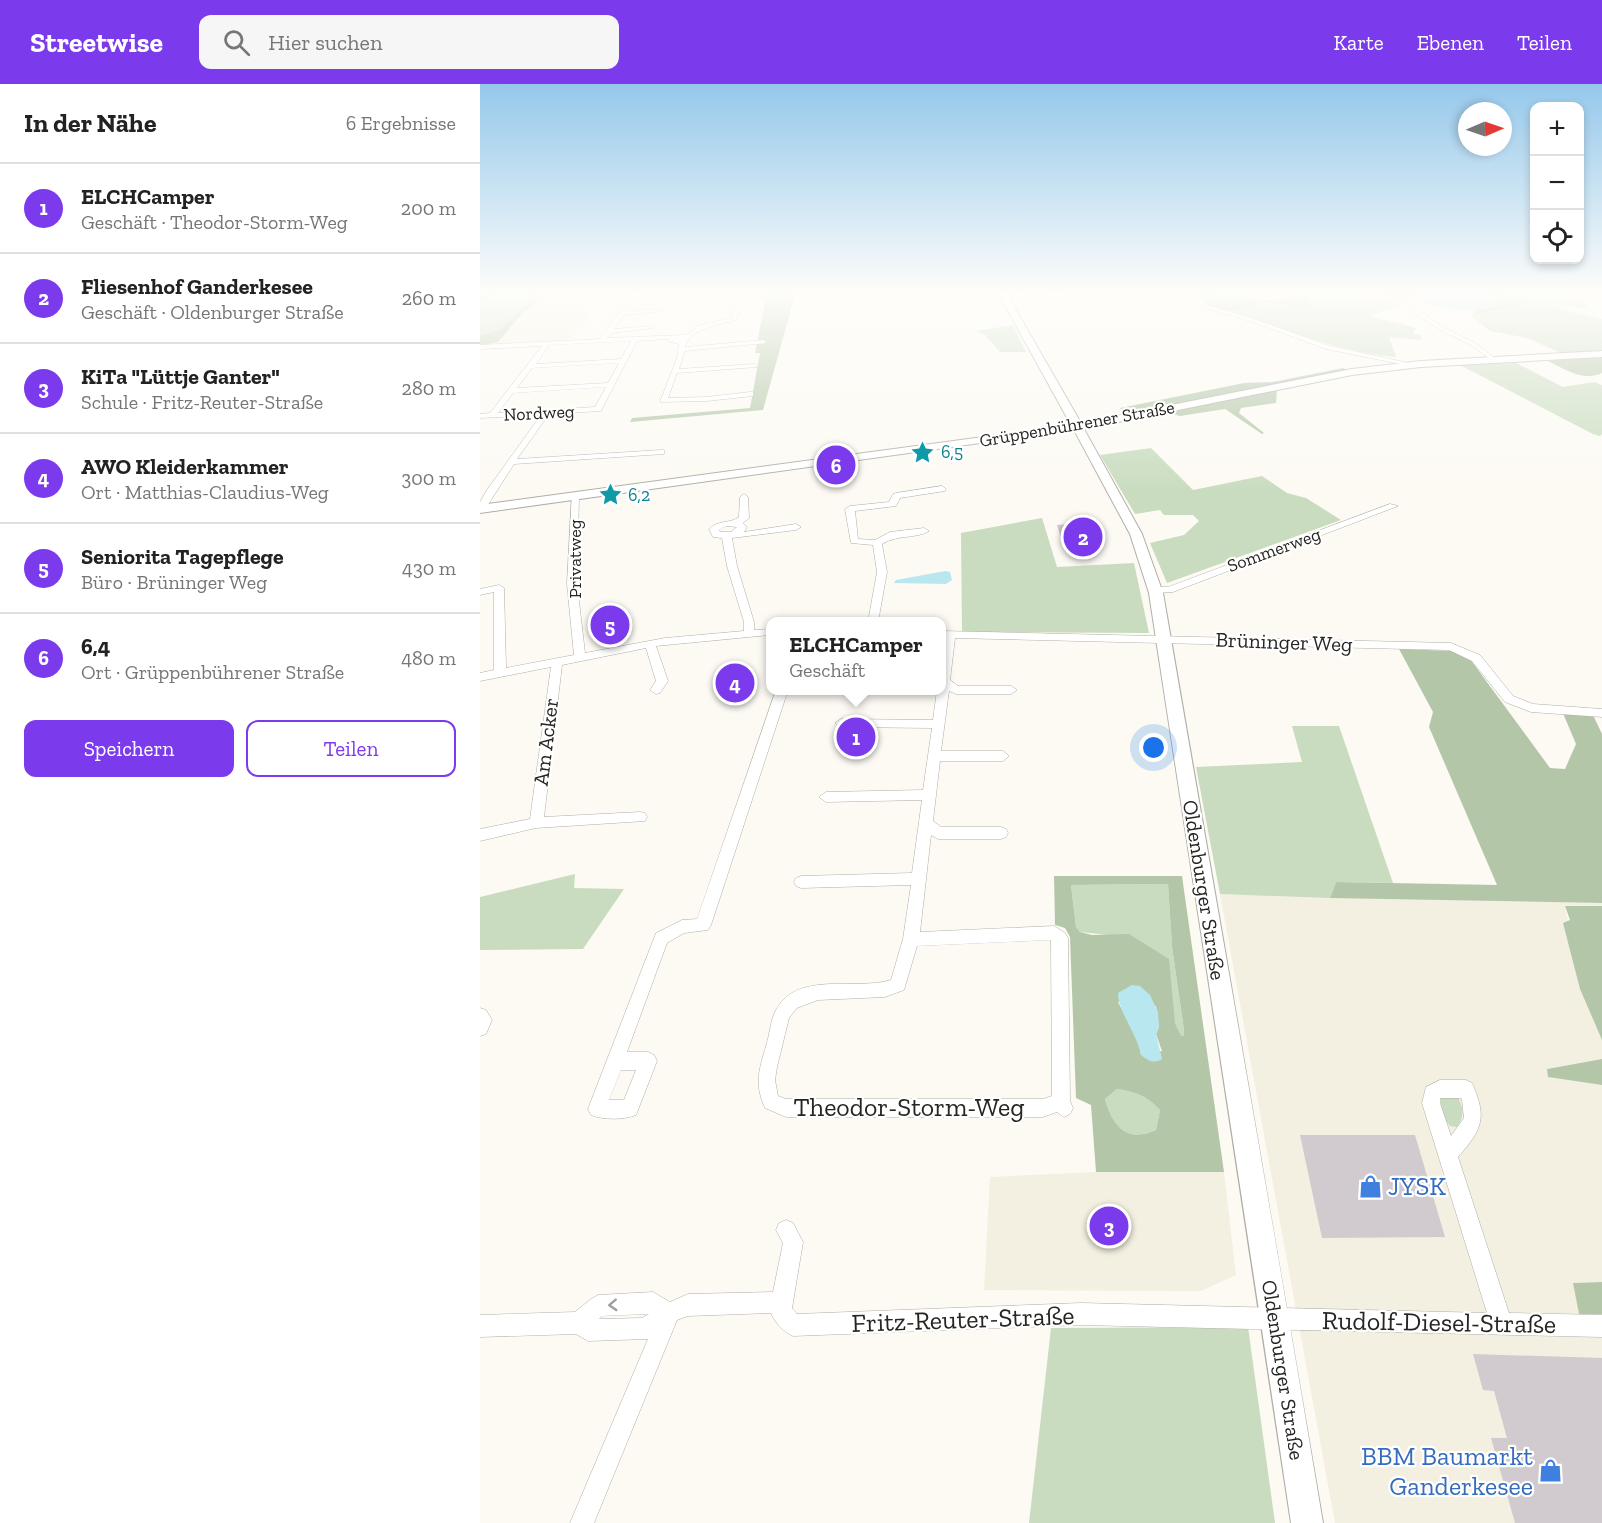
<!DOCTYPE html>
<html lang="de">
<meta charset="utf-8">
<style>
body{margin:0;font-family:"Zilla Slab",serif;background:#f6f6f6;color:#222}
.controls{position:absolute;right:18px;top:18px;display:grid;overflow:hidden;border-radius:12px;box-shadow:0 3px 9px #0003}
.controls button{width:54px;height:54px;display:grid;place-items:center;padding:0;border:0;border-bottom:2px solid #e0e0e0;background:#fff;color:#222;font:30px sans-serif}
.compass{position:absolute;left:978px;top:18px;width:54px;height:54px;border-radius:50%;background:#fff;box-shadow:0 3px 9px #0003;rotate:88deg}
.you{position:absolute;left:674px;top:664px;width:21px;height:21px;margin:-15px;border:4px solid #fff;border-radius:50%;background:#1a73e8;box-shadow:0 0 0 9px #1a73e833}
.badge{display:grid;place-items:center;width:39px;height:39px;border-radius:50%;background:#7c3aed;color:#fff;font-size:20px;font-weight:700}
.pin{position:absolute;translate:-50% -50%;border:3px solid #fff;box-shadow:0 2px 6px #0006}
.popup{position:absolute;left:286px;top:533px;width:180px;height:78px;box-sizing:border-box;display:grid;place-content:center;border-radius:12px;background:#fff;filter:drop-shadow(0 2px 4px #0005);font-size:20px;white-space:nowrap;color:#767676}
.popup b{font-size:22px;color:#222}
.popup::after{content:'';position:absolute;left:50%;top:100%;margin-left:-12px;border:12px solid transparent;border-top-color:#fff}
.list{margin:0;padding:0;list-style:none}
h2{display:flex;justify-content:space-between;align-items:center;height:78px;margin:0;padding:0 24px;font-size:26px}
h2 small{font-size:20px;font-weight:400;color:#767676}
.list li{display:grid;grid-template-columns:39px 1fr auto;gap:18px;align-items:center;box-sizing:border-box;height:90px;padding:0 24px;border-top:2px solid #e0e0e0}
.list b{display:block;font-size:22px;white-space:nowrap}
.list p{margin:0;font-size:20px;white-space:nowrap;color:#767676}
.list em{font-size:20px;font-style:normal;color:#767676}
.actions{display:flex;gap:12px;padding:18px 24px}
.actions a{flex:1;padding:14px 0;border:2px solid #7c3aed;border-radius:12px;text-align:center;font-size:21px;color:#7c3aed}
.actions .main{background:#7c3aed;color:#fff}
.icon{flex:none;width:33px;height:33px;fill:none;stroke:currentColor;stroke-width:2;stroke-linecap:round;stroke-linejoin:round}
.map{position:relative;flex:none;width:1122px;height:1439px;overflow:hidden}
header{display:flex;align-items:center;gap:36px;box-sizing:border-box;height:84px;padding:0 30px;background:#7c3aed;color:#fff}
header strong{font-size:28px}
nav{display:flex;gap:33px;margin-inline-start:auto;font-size:21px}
.search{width:420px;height:54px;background:#f6f6f6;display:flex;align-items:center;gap:15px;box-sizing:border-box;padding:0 21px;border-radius:12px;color:#767676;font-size:22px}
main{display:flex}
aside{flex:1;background:#fff}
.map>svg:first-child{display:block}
.built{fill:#f3f0e1}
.green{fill:#c9dcbf}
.forest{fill:#b3c7a8;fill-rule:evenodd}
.water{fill:#b9e7f0}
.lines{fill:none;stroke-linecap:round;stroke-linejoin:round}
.stream{stroke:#b9e7f0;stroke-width:1.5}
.building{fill:#d1cace}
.street-casing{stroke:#b0aea7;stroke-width:1}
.secondary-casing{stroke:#b0aea7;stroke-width:2}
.street{fill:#fff;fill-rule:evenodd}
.secondary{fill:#fff;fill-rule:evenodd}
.oneway{stroke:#9d9d9c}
.labels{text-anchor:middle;stroke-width:4.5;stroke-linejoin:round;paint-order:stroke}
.far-street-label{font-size:18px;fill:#252522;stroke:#fff}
.far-culture-label{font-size:18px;fill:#0d838f;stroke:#fff;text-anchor:start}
.street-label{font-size:21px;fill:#252522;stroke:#fff}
.near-street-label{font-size:26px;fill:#252522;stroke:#fff}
.near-shop-label{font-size:26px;fill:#366cbe;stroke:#fff;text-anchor:start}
</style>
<header>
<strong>Streetwise</strong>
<div class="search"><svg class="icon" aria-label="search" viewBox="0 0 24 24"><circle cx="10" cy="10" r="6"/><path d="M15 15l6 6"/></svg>Hier suchen</div>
<nav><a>Karte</a><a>Ebenen</a><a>Teilen</a></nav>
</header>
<main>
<aside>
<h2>In der Nähe<small>6 Ergebnisse</small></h2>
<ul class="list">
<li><span class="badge">1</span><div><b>ELCHCamper</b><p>Geschäft · Theodor-Storm-Weg</p></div><em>200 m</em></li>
<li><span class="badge">2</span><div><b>Fliesenhof Ganderkesee</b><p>Geschäft · Oldenburger Straße</p></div><em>260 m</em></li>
<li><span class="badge">3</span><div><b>KiTa &quot;Lüttje Ganter&quot;</b><p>Schule · Fritz-Reuter-Straße</p></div><em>280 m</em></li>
<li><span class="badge">4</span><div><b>AWO Kleiderkammer</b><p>Ort · Matthias-Claudius-Weg</p></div><em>300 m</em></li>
<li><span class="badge">5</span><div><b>Seniorita Tagepflege</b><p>Büro · Brüninger Weg</p></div><em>430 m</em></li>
<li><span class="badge">6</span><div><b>6,4</b><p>Ort · Grüppenbührener Straße</p></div><em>480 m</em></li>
</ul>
<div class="actions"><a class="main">Speichern</a><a>Teilen</a></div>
</aside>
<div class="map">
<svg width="1122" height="1439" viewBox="0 0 1122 1439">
<rect width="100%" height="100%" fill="#fcfaf3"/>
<g class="built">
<path d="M107 216 97 226 110 231 88 258 12 260 56 217Z"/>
<path d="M740 810 1122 819V822H1085L1100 905 1122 956V975L1067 985 1069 993 1122 1001V1198L1093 1199 1099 1230H1122V1439H855Z"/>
<path d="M616 1088H744L756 1191 721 1207 504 1206 510 1093Z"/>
</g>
<g class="green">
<path d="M826 207H854L922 220 889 232 936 244 933 250 941 251V256L909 253 916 273C858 268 807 245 753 228L782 218 830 224Z"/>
<path d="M1018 207H1092L1110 225 1061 219 1122 237V269L1086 271 1047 254 1010 247 990 231 1051 216Z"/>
<path d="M24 210H42L51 215 19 246 0 251V218Z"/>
<path d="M533 241 546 268H520L505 251 495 247Z"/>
<path d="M1036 279 1083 303 1114 298 1122 301V350L1120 352 1113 350 980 281Z"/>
<path d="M671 364 713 406 782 392 807 409 826 414 861 436 687 499 670 459 704 451 719 437 713 431H684L680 426 655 430 620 371Z"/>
<path d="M562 434 577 483 654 479 669 549 482 548 481 449Z"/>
<path d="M812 642H859L913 799 856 798 850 814 740 810 716 683 822 678Z"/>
<path d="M95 790 94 804 144 805 103 865 0 866V813Z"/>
<path d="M688 800 692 863 704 946V952L701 953 695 939 627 851 600 848 596 843 591 801Z"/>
<path d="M637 1005C656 1008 667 1012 680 1026L676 1046C647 1059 633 1043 625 1015Z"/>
<path d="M965 1011 978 1014C984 1024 984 1034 977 1043L970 1042 964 1035 960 1015Z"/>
<path d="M768 1243 795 1439H549L571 1244Z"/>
</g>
<g class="forest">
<path d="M18 207H67L39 233 18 258 0 262V251L19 246 51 215C41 203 13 212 0 218V214Z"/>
<path d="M316 207 283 326 150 338 152 334 270 324 280 269H275L287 208Z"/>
<path d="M708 207H740V211C760 212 778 217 798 216 808 216 816 211 827 212L831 224 782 218 753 228 730 222Z"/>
<path d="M874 207H964L920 215Z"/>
<path d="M990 207H1015L1051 217 996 230 993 229 995 226 1023 220 1016 214Z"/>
<path d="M1122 273V289C1103 298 1085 285 1068 277Z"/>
<path d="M863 284 868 286 674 325 645 330 640 324 764 299 793 298Z"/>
<path d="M797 305 796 319 761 324 759 329 784 349 782 350 745 325 700 332 689 329Z"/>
<path d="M919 565 972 567 990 575 1070 684 1085 685 1096 660 1082 627 1113 631 1122 650V819L850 814 856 798 1017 801 949 643 953 628Z"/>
<path d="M574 792H702L744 1088H616L611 1021 596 1014 590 853 585 844 575 841ZM688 800 692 863 704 946V952H701L695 939 689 875 649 850 612 851 600 848 596 843 591 801ZM638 918 676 922 679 943 676 950 682 967 661 971 659 958ZM637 1005C656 1008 667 1012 680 1026L676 1046C647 1059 633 1043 625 1015Z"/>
<path d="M1085 822H1122V956L1100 905 1083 839 1090 836Z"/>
<path d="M1122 975V1001L1068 993 1067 985Z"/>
<path d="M1122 1198V1230H1099L1093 1199Z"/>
</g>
<g class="water">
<path d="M964 207H990L1024 218C1002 233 965 225 940 218L939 215Z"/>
<path d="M465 487 470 488 472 496 466 500 414 499 416 496Z"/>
<path d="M652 901 660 902 670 911 678 928 679 943 676 950 682 975C673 980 669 977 661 971 657 949 638 928 638 909Z"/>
</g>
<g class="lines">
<g class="stream">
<path d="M1016 207 1122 236"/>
<path d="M991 280 1034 278"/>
</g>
</g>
<g class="building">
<path d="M604 439 614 467 602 468 597 453 581 454 577 441Z"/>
<path d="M249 592H266L261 606 243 605Z"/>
<path d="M820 1051H935L965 1153 842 1154Z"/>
<path d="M993 1270 1122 1274V1439H1035L1011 1354H1027L1014 1307 1003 1306Z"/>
</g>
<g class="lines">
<defs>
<g id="street">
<path d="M154 207H160L146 227 181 225 184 227 143 231 134 245 170 242 173 244 131 249 127 254 205 251 212 248 217 242 251 234 256 223 245 220 203 221 201 218 245 216 253 218 286 212V214L260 220 262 222 256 236C239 241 208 245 205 263L284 256 286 259 205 267 199 285 275 280 277 283 197 289 188 314 227 313 270 308H273V312L227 317 180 318 197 274 199 260 188 257V255L157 257 121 327 69 330 37 375 181 366H184V370L34 380 4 427H0V418L7 406 61 331 0 334V330L10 329 62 262 0 265V261L120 255ZM151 257 141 275 56 280 69 261ZM139 279 128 299 37 304 52 284ZM126 303 115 323 18 329 33 309Z"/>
<path d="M538 207 572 209 640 207 572 213Z"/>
<path d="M701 207H708L730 222 777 236 850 262 938 281 935 283 846 265 773 238 726 224Z"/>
<path d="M856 207H870L926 218 964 244 995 259 1019 277 1014 278 991 261 960 246 922 220Z"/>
<path d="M462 402 466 405 465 407 420 414 416 422 375 427 378 455 395 456 410 448 444 444 449 447C437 455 418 450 402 460L407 488 398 538H388L397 488 393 461 371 459 365 425 370 422 409 418 413 410 416 409Z"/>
<path d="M92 410 99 412 97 500 105 569 185 554 264 547V538L247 482 242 454 233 453 229 445C240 435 250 440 259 433L260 413 264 410 268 413 269 434 263 439 267 443 264 448 316 440 321 443 316 446 252 454 257 482 274 538V546L290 545V551L176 562 188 597 180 609 176 610 170 606 176 597 166 564 82 581 64 733 160 728 165 729 167 733 165 737 56 744 0 757V745L50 735 71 583 0 597V589L14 586V508L0 511V505L19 501 24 504 26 584 94 571 87 500ZM246 442 257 443 251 448H240L239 446Z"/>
<path d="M910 420 918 422 693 508 675 509 670 506 675 503H688Z"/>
<path d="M461 547 971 559 1000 571 1033 612 1053 620 1122 625V633L1051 628 1025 618 992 577 969 566 475 554 470 596 478 602H531L537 606 531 610H476L469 607 461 667H523L529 672 523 677H460L453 737 461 743H521L526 745 528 749 526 753 521 755H458L451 751 440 848 574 842 585 849 588 854 590 1017 593 1024 590 1030 584 1033 577 1028 563 1033H306L285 1024C274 999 279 987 286 962 290 950 290 937 296 926 317 886 376 907 411 896L423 855 431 801 321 804 316 802 314 798 316 794 321 792 432 789 442 716 346 718 339 713 346 708 443 706 452 644 361 643 355 639 361 635 453 636 457 606H461L464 553H461ZM571 856 572 1012 563 1015H306L298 1012 295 996 297 983 309 934 317 924 338 916 405 913 424 906 437 862Z"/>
<path d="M296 606H308L231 841 228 846 204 849 187 859 147 968H168L174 971 177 977 156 1031C144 1036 123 1036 111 1031L108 1025 176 849 202 836 217 835ZM141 986H156L144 1016H129Z"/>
<path d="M0 924 6 926 12 936 6 950 0 952Z"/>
<path d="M960 996H986L992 999C1007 1033 1003 1045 978 1073L1029 1229 1122 1231V1253L601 1241 313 1252C303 1247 295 1239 291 1229L208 1232 197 1236 114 1439H90L168 1255 108 1257 96 1250 0 1253V1231L95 1228 111 1215 118 1211 173 1208 190 1218 208 1210 293 1208 303 1159 296 1146 299 1139 306 1136 313 1139 323 1158 312 1224 317 1230 601 1219 1007 1229 942 1019 946 1003ZM960 1014H981L982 1016 984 1034 971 1052 960 1019ZM169 1230 162 1234 119 1235 122 1232Z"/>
</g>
<g id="secondary">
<path d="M4 207H15L0 214V209Z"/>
<path d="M517 207H525L601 339 872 285 941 277 1122 267V273L941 283 872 291 604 345 662 450 683 509C736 819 792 1129 843 1439H811C765 1129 716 819 669 509L650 450 594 346 0 429V421L591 341Z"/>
</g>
</defs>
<use href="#street" class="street-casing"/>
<use href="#secondary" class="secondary-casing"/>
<use href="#street" class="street"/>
<use href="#secondary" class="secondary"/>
</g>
<defs><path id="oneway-chevron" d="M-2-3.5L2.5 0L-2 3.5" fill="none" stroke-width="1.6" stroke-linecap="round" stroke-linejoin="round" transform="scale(1.5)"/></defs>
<use class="oneway" href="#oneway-chevron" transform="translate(133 1221) rotate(177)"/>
<linearGradient id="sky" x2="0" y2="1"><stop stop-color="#95c8eb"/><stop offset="0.51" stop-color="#fefdfa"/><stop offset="1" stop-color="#fefdfa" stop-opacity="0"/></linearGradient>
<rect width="1122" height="409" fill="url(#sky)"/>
<defs>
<symbol id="sight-bare" viewBox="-9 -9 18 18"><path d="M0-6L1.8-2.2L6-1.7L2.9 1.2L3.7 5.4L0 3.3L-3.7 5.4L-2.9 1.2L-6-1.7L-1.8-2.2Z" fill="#0f9aa8" stroke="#fff" stroke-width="2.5" paint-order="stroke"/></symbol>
<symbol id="shop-bare" viewBox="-9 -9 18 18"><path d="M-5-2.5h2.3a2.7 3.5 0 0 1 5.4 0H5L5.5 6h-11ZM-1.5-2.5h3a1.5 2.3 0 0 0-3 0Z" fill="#3f7fe0" stroke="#fff" stroke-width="2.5" paint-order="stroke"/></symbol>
</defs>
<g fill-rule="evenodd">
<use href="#sight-bare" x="426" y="352" width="33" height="33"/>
<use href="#sight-bare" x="114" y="394" width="33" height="33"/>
<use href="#shop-bare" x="874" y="1086" width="33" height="33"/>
<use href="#shop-bare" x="1054" y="1370" width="33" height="33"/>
</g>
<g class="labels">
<g class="far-street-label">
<text transform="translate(59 329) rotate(-3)" y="6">Nordweg</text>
<text transform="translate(597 340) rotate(-10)" y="6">Grüppenbührener Straße</text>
<text transform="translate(794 466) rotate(-20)" y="6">Sommerweg</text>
<text transform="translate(95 475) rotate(-90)" y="6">Privatweg</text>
</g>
<g class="far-culture-label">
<text x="461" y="374">6,5</text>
<text x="148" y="417">6,2</text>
</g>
<g class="street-label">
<text transform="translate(804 558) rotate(2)" y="7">Brüninger Weg</text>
<text transform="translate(66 658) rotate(-83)" y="7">Am Acker</text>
<text transform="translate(724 806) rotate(81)" y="7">Oldenburger Straße</text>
<text transform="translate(803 1286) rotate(81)" y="7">Oldenburger Straße</text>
</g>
<g class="near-street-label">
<text x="429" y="1032">Theodor-Storm-Weg</text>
<text transform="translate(483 1235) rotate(-2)" y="9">Fritz-Reuter-Straße</text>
<text transform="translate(959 1238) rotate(1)" y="9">Rudolf-Diesel-Straße</text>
</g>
<g class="near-shop-label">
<text x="908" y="1111">JYSK</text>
<text x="1053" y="1381" text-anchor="end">BBM Baumarkt<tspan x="1053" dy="30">Ganderkesee</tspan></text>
</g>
</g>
</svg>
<div class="controls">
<button>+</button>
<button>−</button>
<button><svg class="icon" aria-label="locate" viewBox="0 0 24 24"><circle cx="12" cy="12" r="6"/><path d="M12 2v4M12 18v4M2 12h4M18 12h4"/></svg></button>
</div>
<svg class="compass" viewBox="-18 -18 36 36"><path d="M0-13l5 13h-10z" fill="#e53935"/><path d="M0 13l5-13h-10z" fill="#767676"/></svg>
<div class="you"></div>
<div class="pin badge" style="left:376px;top:653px">1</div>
<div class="popup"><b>ELCHCamper</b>Geschäft</div>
<div class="pin badge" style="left:603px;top:453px">2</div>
<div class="pin badge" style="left:629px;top:1142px">3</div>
<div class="pin badge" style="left:255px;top:599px">4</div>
<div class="pin badge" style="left:130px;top:541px">5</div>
<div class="pin badge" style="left:356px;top:381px">6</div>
</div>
</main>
